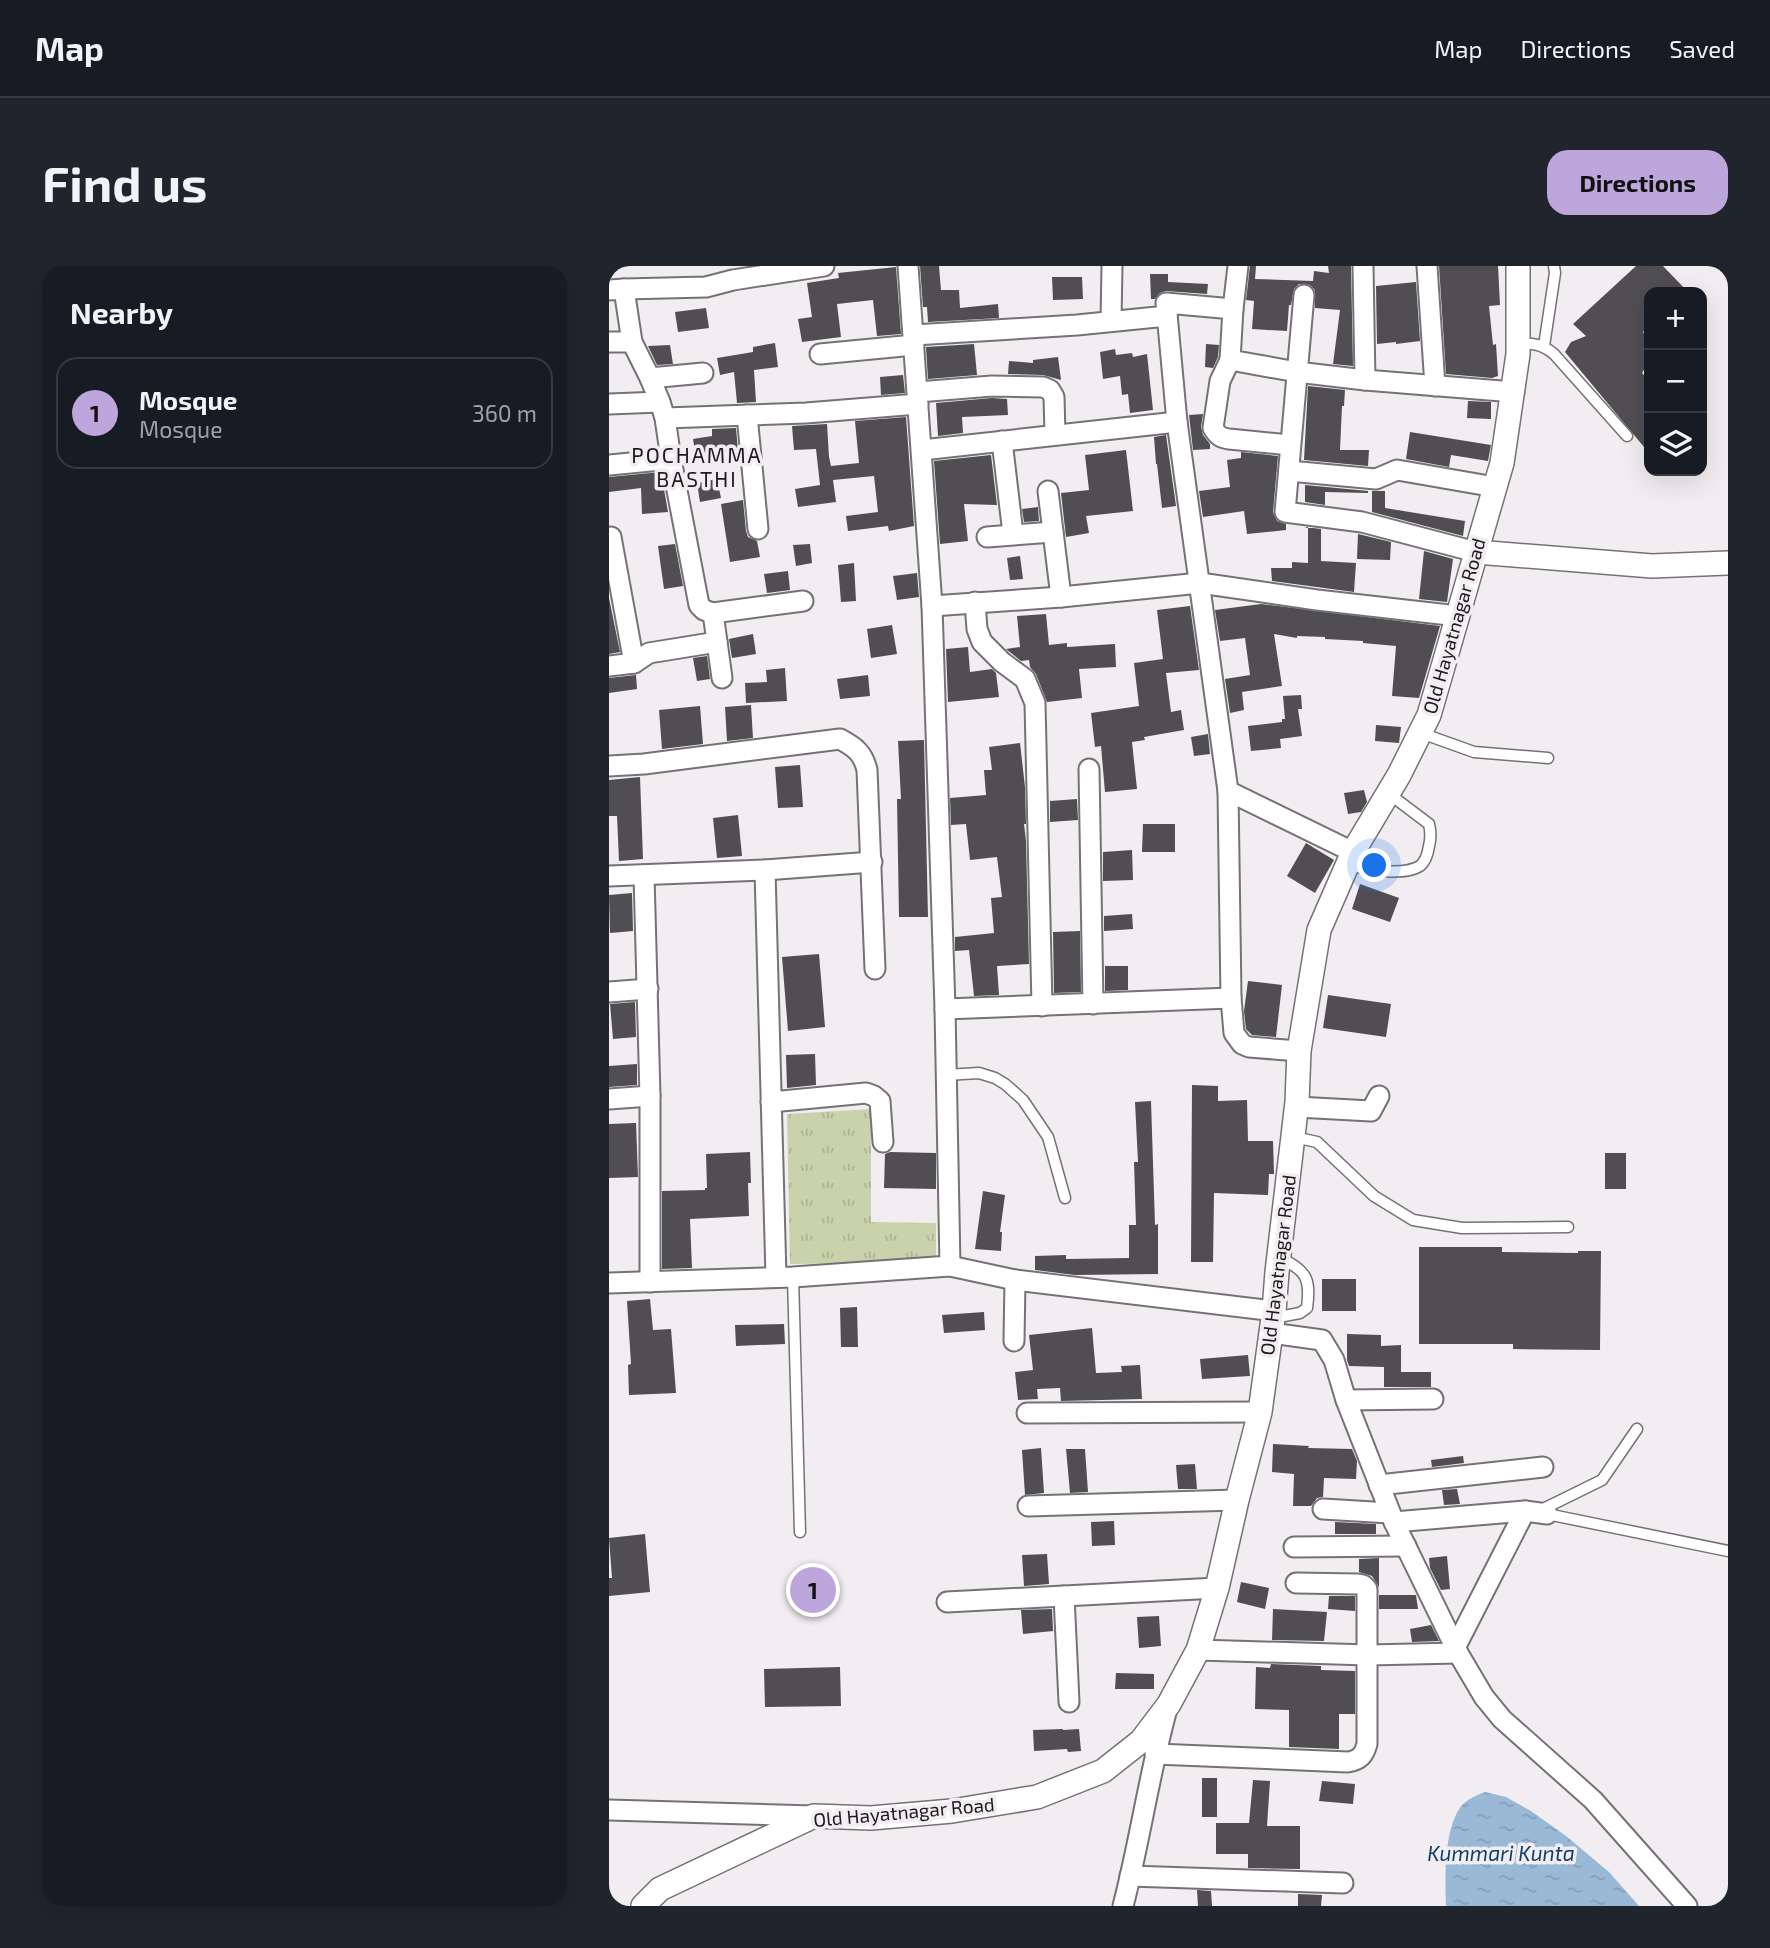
<!DOCTYPE html>
<meta charset="utf-8">
<style>
body{margin:0;font-family:"Exo 2",sans-serif;background:#20242c;color:#f1f3f6}
.controls{position:absolute;right:21px;top:21px;display:grid;overflow:hidden;border-radius:14px;box-shadow:0 7px 28px #0002}
.controls button{width:63px;height:63px;display:grid;place-items:center;padding:0;border:0;border-bottom:2px solid #363941;background:#171b24;color:#f1f3f6;font:35px sans-serif}
.you{position:absolute;left:766px;top:600px;width:24px;height:24px;margin:-18px;border:5px solid #fff;border-radius:50%;background:#1a73e8;box-shadow:0 0 0 10px #1a73e833}
.badge{display:grid;place-items:center;width:46px;height:46px;border-radius:50%;background:#bda6dc;color:#111;font-size:23px;font-weight:700}
.pin{position:absolute;translate:-50% -50%;border:4px solid #fff;box-shadow:0 2px 7px #0006}
.list{margin:0;padding:0;list-style:none}
h2{display:flex;justify-content:space-between;align-items:center;height:91px;margin:0;padding:0 28px;font-size:30px}
h2 small{font-size:23px;font-weight:400;color:#9ea1a6}
.list li{display:grid;grid-template-columns:46px 1fr auto;gap:21px;align-items:center;box-sizing:border-box;height:112px;margin:0 14px 14px;padding:0 14px;border:2px solid #363941;border-radius:21px}
.list b{display:block;font-size:26px;white-space:nowrap}
.list p{margin:0;font-size:23px;white-space:nowrap;color:#9ea1a6}
.list em{font-size:23px;font-style:normal;color:#9ea1a6}
.icon{flex:none;width:38px;height:38px;fill:none;stroke:currentColor;stroke-width:2;stroke-linecap:round;stroke-linejoin:round}
.map{position:relative;flex:none;width:1119px;height:1640px;overflow:hidden;border-radius:21px}
header{display:flex;align-items:center;gap:42px;box-sizing:border-box;height:98px;padding:0 35px;background:#171b24;border-bottom:2px solid #363941}
header strong{font-size:33px}
nav{display:flex;gap:38px;margin-inline-start:auto;font-size:24px}
.intro{display:flex;align-items:center;justify-content:space-between;box-sizing:border-box;height:168px;padding:0 42px}
h1{margin:0;font-size:49px}
.button{padding:18px 32px;border-radius:21px;background:#bda6dc;color:#111;font-size:24px;font-weight:700}
main{display:flex;gap:42px;padding:0 42px}
aside{flex:1;background:#171b24;border-radius:21px;box-shadow:0 7px 28px #0002}
.map>svg:first-child{display:block}
.grass{fill:url(#grass-tufts)}
.water{fill:url(#water-ripples)}
.building{fill:#504e52}
.lines{fill:none;stroke-linecap:round;stroke-linejoin:round}
.service-casing{stroke:#757275;stroke-width:13}
.minor-casing{stroke:#757275;stroke-width:23}
.tertiary-casing{stroke:#757275;stroke-width:26}
.service{stroke:#fff;stroke-width:10}
.minor{stroke:#fff;stroke-width:19}
.tertiary{stroke:#fff;stroke-width:23}
.labels{text-anchor:middle;stroke-width:7;stroke-linejoin:round;paint-order:stroke}
.street-label{font-size:19px;fill:#1d1b1d;stroke:#f1edf1}
.neighbourhood-label{font-size:21px;letter-spacing:2px;fill:#1d1b1d;stroke:#f1edf1}
.water-label{font-size:21px;font-style:italic;fill:#104068;stroke:#f1edf1}
</style>
<header>
<strong>Map</strong>
<nav><a>Map</a><a>Directions</a><a>Saved</a></nav>
</header>
<div class="intro"><h1>Find us</h1><a class="button">Directions</a></div>
<main>
<aside>
<h2>Nearby<small></small></h2>
<ul class="list">
<li><span class="badge">1</span><div><b>Mosque</b><p>Mosque</p></div><em>360 m</em></li>
</ul>
</aside>
<div class="map">
<svg width="1119" height="1640" viewBox="0 0 1119 1640">
<defs>
<pattern id="grass-tufts" width="24" height="20" patternUnits="userSpaceOnUse" patternTransform="scale(1.75)"><rect width="24" height="20" fill="#cad2ab"/><path d="M3 7l-1-3M5 7V3M7 7l1-3M15 17l-1-3M17 17v-4M19 17l1-3" fill="none" stroke="#adb493"/></pattern>
<pattern id="water-ripples" width="26" height="14" patternUnits="userSpaceOnUse" patternTransform="scale(1.75)"><rect width="26" height="14" fill="#9ab9d7"/><path d="M2 4q2-2 4 0t4 0M15 11q2-2 4 0t4 0" fill="none" stroke="#849eb8"/></pattern>
</defs>
<rect width="100%" height="100%" fill="#f1edf1"/>
<path class="grass" d="M262 843V956L327 957V996L181 998 178 848Z"/>
<path class="water" d="M876 1526 897 1531 922 1545 957 1570 1000 1606 1030 1640H837C836 1613 835 1569 849 1545 854 1535 865 1530 876 1526Z"/>
<g class="building">
<path d="M311 0H330L332 24H350L351 42 389 38 390 52 319 56 318 41H314Z"/>
<path d="M641 0H647L646 13 704 15 705 5 720 7 719 0H742L744 100 724 98 731 44 706 42V24L701 19 690 18 685 23 682 39H680L678 65 643 63 645 35 637 34Z"/>
<path d="M830 0H889L891 39 880 40 884 79 887 78 889 110 883 112 837 108Z"/>
<path d="M1027 0H1054L1079 26H1040V60L1034 66 1040 76V95L1033 107 1040 115V187L956 86 962 76 977 70 964 58Z"/>
<path d="M287 1 292 68 268 70 264 34 228 38 232 71 193 76 189 53 203 51 198 17 230 12 229 7Z"/>
<path d="M541 8H559V16L599 18 598 28 557 25 551 27 546 33H542Z"/>
<path d="M443 11H473L474 33 444 34Z"/>
<path d="M807 16 811 75 787 78V76L768 78 767 20Z"/>
<path d="M97 42 100 62 69 66 66 46Z"/>
<path d="M166 77 169 101 145 104 147 136 128 137 125 106 111 109 108 92 144 86V81Z"/>
<path d="M365 78 368 109 319 113 317 81Z"/>
<path d="M597 78 610 79 609 91 604 102 596 101Z"/>
<path d="M61 79 64 98 48 99 39 80Z"/>
<path d="M506 83 507 89 523 87 524 91 538 88 544 144 521 147 519 128 513 129 511 110 494 113 491 86Z"/>
<path d="M449 91 452 114 434 109 399 108 400 95 424 97V94Z"/>
<path d="M294 109 296 127 272 129 271 111Z"/>
<path d="M699 120 736 124 735 140H733L731 184H760L759 200 695 194Z"/>
<path d="M383 132 398 133 399 149 353 151 354 167 329 170 327 137Z"/>
<path d="M859 135 882 136V153L858 152Z"/>
<path d="M594 148 592 161 594 169 601 178V183L584 184 580 149Z"/>
<path d="M297 151 305 260 280 265 279 260 239 265 237 250 269 246 265 210 224 214 227 236 189 241 186 223 211 219 207 183 185 184 183 160 218 158 220 191 222 200 250 197 246 155Z"/>
<path d="M127 162 129 185 87 191 84 173 103 170V163Z"/>
<path d="M801 166 882 179 879 195 842 189 840 201 797 193Z"/>
<path d="M557 169 567 240 553 242 548 198H547L545 171Z"/>
<path d="M517 184 524 245 477 250 480 267 457 271 452 227 480 224 476 189Z"/>
<path d="M632 186 669 190 664 246 668 255 677 258V264L638 268 635 245 594 251 590 225 621 221 618 194 632 192Z"/>
<path d="M382 189 388 239 355 238 359 275 331 278 325 195Z"/>
<path d="M52 206 59 246 33 248 32 222 0 226V211Z"/>
<path d="M108 213 112 232 91 236 88 217Z"/>
<path d="M696 219 759 225V227L716 226V239L696 236Z"/>
<path d="M763 225H776V242L856 255 854 270 763 246Z"/>
<path d="M134 234 137 265 139 271 148 275 151 291 121 296 112 238Z"/>
<path d="M429 241 430 255 415 256 413 243Z"/>
<path d="M696 261 712 263V295L747 297 745 326 663 315 662 302H683V296L699 297V261Z"/>
<path d="M749 268 782 276 781 294 748 293Z"/>
<path d="M66 278 74 320 55 323 49 280Z"/>
<path d="M201 278 203 297 187 300 184 279Z"/>
<path d="M815 285 844 293 838 336 810 333Z"/>
<path d="M411 290 414 313 401 314 398 292Z"/>
<path d="M245 297 247 335 232 336 229 299Z"/>
<path d="M179 305 181 324 158 327 155 308Z"/>
<path d="M308 307 310 331 288 334 284 310Z"/>
<path d="M0 332 11 386 0 388Z"/>
<path d="M652 338 831 360 810 432 783 430 787 380 754 377V375L716 373V371L688 370V372L665 368 673 420 633 426 635 444 621 447 616 413 641 409 636 372 611 375 606 344Z"/>
<path d="M581 340 590 404 557 407 562 446 572 444 575 464 535 471 536 474 523 476 528 523 496 526 492 480 486 481 482 447 530 440 525 397 554 393 548 344Z"/>
<path d="M437 348 440 379 458 377V381L506 378 507 401 470 403 473 432 438 436 427 408 421 401 420 394 412 395 397 383 411 381 408 350Z"/>
<path d="M283 359 288 388 262 392 258 363Z"/>
<path d="M144 368 147 388 123 392 120 373Z"/>
<path d="M359 381 361 406 383 403 387 407 390 431 339 436 337 383Z"/>
<path d="M98 390 101 413 88 415 84 392Z"/>
<path d="M176 402 178 435 137 437 136 417 158 416 157 404Z"/>
<path d="M27 409 28 423 0 427V412Z"/>
<path d="M259 409 261 430 231 433 228 413Z"/>
<path d="M692 429 693 443H689L693 470 671 473 672 482 642 485 639 460 673 456V453H676L674 430Z"/>
<path d="M142 439 144 472 118 475 116 441Z"/>
<path d="M91 440 94 478 53 483 50 444Z"/>
<path d="M767 459 792 461 790 477 766 475Z"/>
<path d="M599 468 601 488 585 490 582 471Z"/>
<path d="M315 474 319 651H290L288 533H292L289 475Z"/>
<path d="M411 477 416 521 417 558H415L417 575 420 698 388 700 390 729 365 730 360 684 346 685V671L385 667 382 632 393 631 388 591 361 594 357 558 342 559 341 532 377 529 375 504H383L380 481Z"/>
<path d="M191 499 194 541 169 542 166 501Z"/>
<path d="M31 511 34 593 10 595 8 550H0V514Z"/>
<path d="M755 524 758 536 752 546 739 548 735 527Z"/>
<path d="M468 533 469 554 441 556V535Z"/>
<path d="M129 549 133 590 108 592 104 552Z"/>
<path d="M534 558H566V586H533Z"/>
<path d="M697 577 725 594 706 627 678 610Z"/>
<path d="M523 584 524 614 494 615V586Z"/>
<path d="M751 618 790 632 781 656 743 643Z"/>
<path d="M23 627 24 665 1 667 0 629Z"/>
<path d="M523 648 524 663 495 665V650Z"/>
<path d="M471 665 472 726 445 727 444 666Z"/>
<path d="M210 688 216 761 179 765 173 691Z"/>
<path d="M496 700H519V724L496 725Z"/>
<path d="M639 715 673 719 667 771 643 769 637 763 635 745Z"/>
<path d="M719 729 782 738 777 771 714 762Z"/>
<path d="M26 736 27 771 4 773 1 738Z"/>
<path d="M206 788 207 819 178 822 177 789Z"/>
<path d="M28 798V819L0 821V800Z"/>
<path d="M583 819 609 820V835L638 834 639 875H664L665 908H660L659 929 605 927 604 996H582Z"/>
<path d="M542 835 546 959 549 958V1008L466 1009 426 1004V990L457 989V993L520 992V959H527L525 896H529L526 836Z"/>
<path d="M27 857 29 911 0 912V858Z"/>
<path d="M141 886 142 917H139L140 950 81 953 83 1002 53 1003V925L96 924V922H98L97 888Z"/>
<path d="M281 886 327 887V923L275 922 276 888Z"/>
<rect x="996" y="887" width="21" height="36"/>
<path d="M374 925 396 929 391 966H393L392 985 366 983Z"/>
<path d="M810 981H893V986L969 987V985H992L991 1084 904 1083V1078H810Z"/>
<rect x="713" y="1013" width="34" height="32"/>
<path d="M41 1033 44 1064 62 1063 67 1127 20 1129 19 1099 22 1098 18 1035Z"/>
<path d="M248 1041 249 1081H232L231 1042Z"/>
<path d="M375 1046 376 1064 335 1067 333 1049Z"/>
<path d="M175 1058 176 1078 127 1080 126 1059Z"/>
<path d="M483 1062 487 1107 513 1106 512 1100 531 1099 533 1133 452 1135 451 1122 428 1123 429 1133 409 1134 406 1106 424 1104 420 1069Z"/>
<path d="M738 1068 772 1069V1080L792 1079V1106H822V1121H775V1101L740 1100 738 1094Z"/>
<path d="M639 1089 641 1110 593 1113 591 1093Z"/>
<path d="M664 1178 700 1180 699 1182 743 1183 748 1195 747 1213 715 1212 714 1231 708 1232 702 1240H684L685 1208 663 1206Z"/>
<path d="M432 1182 435 1227 416 1229 413 1184Z"/>
<path d="M457 1183H476L479 1226 461 1227Z"/>
<path d="M854 1190 855 1197 823 1201 822 1194Z"/>
<path d="M586 1198 588 1223H569L567 1199Z"/>
<path d="M848 1223 851 1238 835 1239 833 1224Z"/>
<path d="M505 1255 506 1279 483 1280 482 1256Z"/>
<path d="M726 1256 767 1258V1268H726Z"/>
<path d="M36 1268 41 1326 0 1330V1312H3L0 1272Z"/>
<path d="M438 1288 440 1318 415 1320 413 1289Z"/>
<path d="M838 1290 841 1323 832 1324 821 1302 820 1292Z"/>
<path d="M770 1292V1321L763 1310 750 1306V1293Z"/>
<path d="M632 1316 660 1322 656 1343 628 1336Z"/>
<path d="M770 1329H807L809 1343H770Z"/>
<path d="M720 1330H746V1345L719 1343Z"/>
<path d="M443 1343 444 1365 414 1368 412 1344Z"/>
<path d="M664 1343 718 1346 715 1375 663 1374Z"/>
<path d="M550 1350 552 1380 530 1382 528 1351Z"/>
<path d="M822 1359 830 1375 803 1376 801 1363Z"/>
<path d="M662 1398 712 1400V1404L746 1405V1448H730V1483L680 1481V1444L646 1443 647 1401 661 1402Z"/>
<path d="M231 1401 232 1440 156 1441 155 1403Z"/>
<path d="M507 1407 545 1408V1423H506Z"/>
<path d="M454 1463V1464L470 1463 472 1485 459 1486 458 1483 425 1485 424 1464Z"/>
<rect x="593" y="1512" width="15" height="39"/>
<path d="M644 1514 661 1515 658 1560H691V1603L639 1602V1588H607V1557H640Z"/>
<path d="M713 1515 746 1518 744 1538 710 1535Z"/>
<path d="M588 1624 602 1625 603 1640H589Z"/>
<path d="M689 1628 713 1629 712 1640H689Z"/>
</g>
<g class="lines">
<defs>
<g id="service">
<path d="M909 78C924 77 933 78 945 88L1018 170"/>
<path d="M935 80 946 7 945 0"/>
<path d="M812 467 865 486 939 492"/>
<path d="M739 599C758 603 792 611 811 600 817 595 819 587 820 580 822 572 822 566 820 558L779 527"/>
<path d="M337 809 370 807 386 812 396 818 414 834 439 871 456 932"/>
<path d="M685 871 708 876 765 930 804 954 853 962 959 961"/>
<path d="M184 1011 191 1266"/>
<path d="M664 1052 691 1047 698 1042C702 1011 697 1005 670 991"/>
<path d="M930 1245 993 1214 1028 1163"/>
<path d="M938 1248 1119 1285"/>
</g>
<g id="minor">
<path d="M299 0 323 340 336 743 341 1000"/>
<path d="M629 0 624 43 621 94 688 106 756 114"/>
<path d="M754 0 756 114 905 126"/>
<path d="M818 0 826 120"/>
<path d="M15 23 97 21 124 14 215 0"/>
<path d="M0 24 15 23 23 76"/>
<path d="M695 29 676 246 753 256 867 286"/>
<path d="M624 43 557 37 568 156 619 525 622 732 625 767 633 778 640 781 690 785"/>
<path d="M502 55 503 0"/>
<path d="M305 69 468 59 558 50"/>
<path d="M0 76H23L41 112 51 136 56 152 62 193 90 339 95 344 104 347 194 335"/>
<path d="M211 88 305 79"/>
<path d="M621 94 611 115 604 162C609 170 612 172 620 173L681 179"/>
<path d="M41 112 94 107"/>
<path d="M309 126 383 120 434 121 441 124 445 131 446 169"/>
<path d="M0 138 51 136"/>
<path d="M138 149 149 263"/>
<path d="M56 152 197 147 309 138"/>
<path d="M393 175 404 268"/>
<path d="M313 184 568 156"/>
<path d="M0 199 62 193"/>
<path d="M680 205 767 213 788 204 886 221"/>
<path d="M439 225 452 331"/>
<path d="M378 271 444 266"/>
<path d="M0 272 2 271 25 397"/>
<path d="M366 336 368 363 373 376 393 396 416 413 426 437 433 740"/>
<path d="M323 340 452 331 591 317 708 334 849 350"/>
<path d="M104 347 113 412"/>
<path d="M0 400 25 397 40 387 108 376"/>
<path d="M0 500 35 498 231 473C246 481 254 487 258 504L266 703"/>
<path d="M480 503 484 738"/>
<path d="M619 525 744 586"/>
<path d="M156 604 167 1011"/>
<path d="M35 609 41 830V1016"/>
<path d="M0 610 156 604 263 596"/>
<path d="M0 726 39 723"/>
<path d="M336 743 622 732"/>
<path d="M0 833 41 830"/>
<path d="M162 836 257 827 265 830 271 835 274 876"/>
<path d="M688 841 762 845 770 830"/>
<path d="M0 1017 184 1011 341 1000 406 1014 665 1045"/>
<path d="M662 1067 713 1074 725 1094 737 1134 785 1256 849 1387 875 1431 893 1453 984 1534 1078 1640"/>
<path d="M405 1075 406 1014"/>
<path d="M737 1134 824 1133"/>
<path d="M418 1147 651 1146"/>
<path d="M770 1219 934 1201"/>
<path d="M419 1240 628 1234"/>
<path d="M714 1243 781 1247"/>
<path d="M785 1256 916 1245 938 1248"/>
<path d="M685 1281 797 1280"/>
<path d="M455 1330 460 1436"/>
<path d="M338 1336 608 1322"/>
<path d="M847 1380 916 1245"/>
<path d="M589 1384 759 1389 849 1387"/>
<path d="M546 1488 739 1496C751 1494 755 1489 758 1478V1323L754 1319 749 1318 687 1317"/>
<path d="M0 1544 204 1550"/>
<path d="M521 1610 734 1617"/>
<path d="M514 1640C531 1575 540 1508 558 1443"/>
</g>
<g id="tertiary">
<path d="M867 286 1043 300 1119 297"/>
<path d="M34 1640 51 1623 205 1550 262 1552 343 1545 428 1531 494 1505 532 1475 560 1438 589 1384 608 1322 628 1234 651 1146 665 1045 668 1006 688 836 690 785 710 664 744 586 790 509 820 449 893 197 909 88V0"/>
</g>
</defs>
<use href="#service" class="service-casing"/>
<use href="#minor" class="minor-casing"/>
<use href="#tertiary" class="tertiary-casing"/>
<use href="#service" class="service"/>
<use href="#minor" class="minor"/>
<use href="#tertiary" class="tertiary"/>
</g>
<g class="labels">
<g class="street-label">
<text transform="translate(845 360) rotate(-74)" y="7">Old Hayatnagar Road</text>
<text transform="translate(669 999) rotate(-83)" y="7">Old Hayatnagar Road</text>
<text transform="translate(295 1546) rotate(-5)" y="7">Old Hayatnagar Road</text>
</g>
<g class="neighbourhood-label">
<text x="88" y="197">POCHAMMA<tspan x="88" dy="24">BASTHI</tspan></text>
</g>
<g class="water-label">
<text x="892" y="1595">Kummari Kunta</text>
</g>
</g>
</svg>
<div class="controls">
<button>+</button>
<button>−</button>
<button><svg class="icon" aria-label="layers" viewBox="0 0 24 24"><path d="M12 4l9 5-9 5-9-5zM3 14l9 5 9-5"/></svg></button>
</div>
<div class="you"></div>
<div class="pin badge" style="left:204px;top:1324px">1</div>
</div>
</main>
